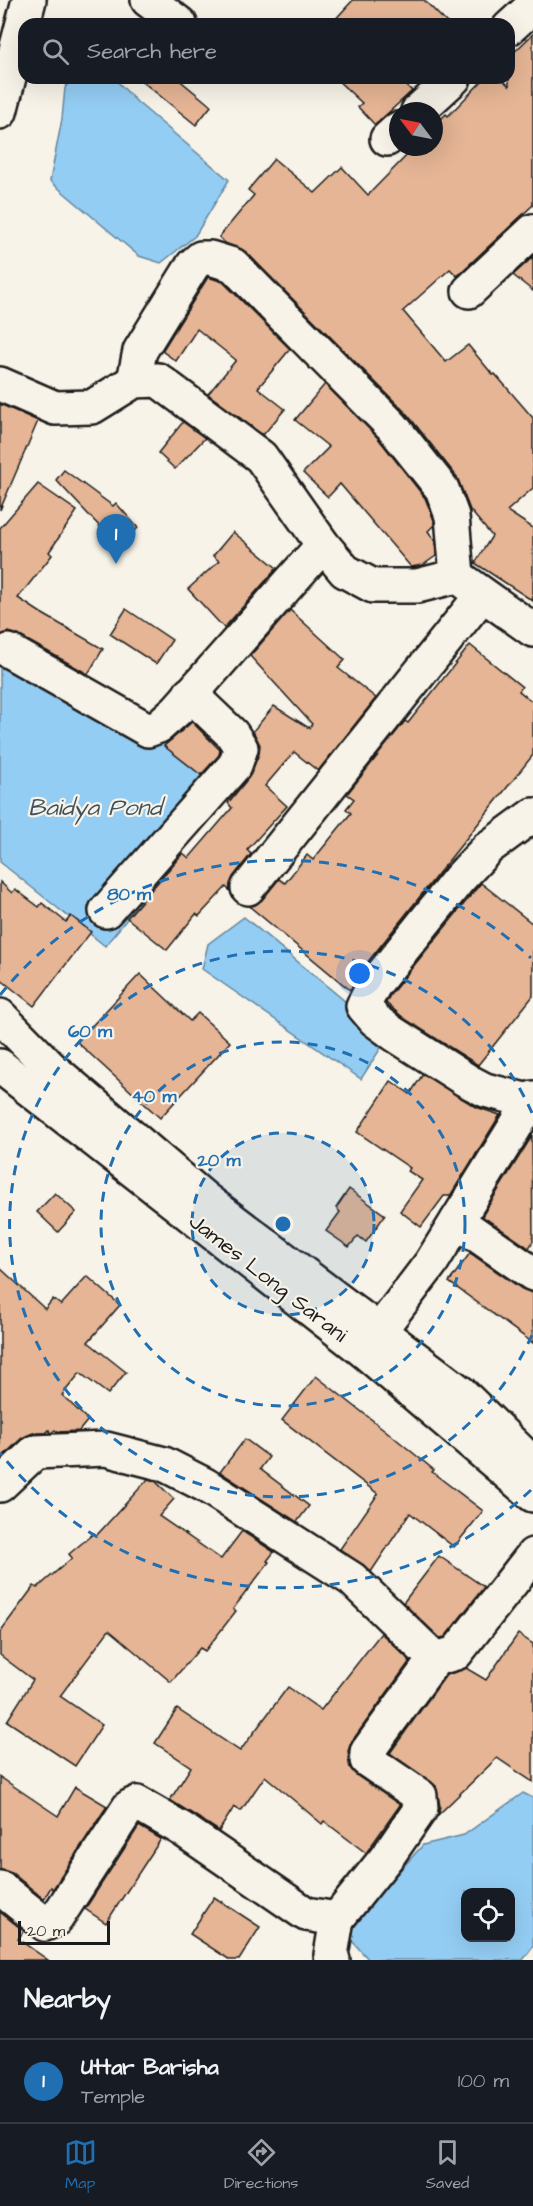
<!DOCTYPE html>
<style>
body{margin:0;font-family:"Architects Daughter",sans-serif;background:#242831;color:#f1f3f6}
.controls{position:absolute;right:18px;bottom:18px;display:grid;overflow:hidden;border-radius:12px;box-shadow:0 6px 24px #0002}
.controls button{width:54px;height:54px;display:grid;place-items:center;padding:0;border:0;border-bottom:2px solid #363941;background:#171b24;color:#f1f3f6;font:30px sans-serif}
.compass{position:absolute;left:389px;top:102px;width:54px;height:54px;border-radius:50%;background:#171b24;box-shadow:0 6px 24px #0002;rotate:302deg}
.scale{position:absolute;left:18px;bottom:15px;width:92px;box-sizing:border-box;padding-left:6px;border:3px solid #1c1c1c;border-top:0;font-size:16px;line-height:21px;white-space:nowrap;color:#1c1c1c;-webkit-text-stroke:4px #f7f3e8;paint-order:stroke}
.you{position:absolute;left:360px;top:974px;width:21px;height:21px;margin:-15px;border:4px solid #fff;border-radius:50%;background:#1a73e8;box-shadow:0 0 0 9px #1a73e833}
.badge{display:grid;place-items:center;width:39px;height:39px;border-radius:50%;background:#1f6fb2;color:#fff;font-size:20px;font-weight:700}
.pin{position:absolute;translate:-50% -50px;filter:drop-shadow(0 2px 3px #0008)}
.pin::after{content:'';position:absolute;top:32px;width:21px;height:18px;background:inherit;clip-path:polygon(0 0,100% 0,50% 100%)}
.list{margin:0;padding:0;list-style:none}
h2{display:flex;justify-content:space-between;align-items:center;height:78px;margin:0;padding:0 24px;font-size:26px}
h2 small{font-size:20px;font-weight:400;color:#9ea1a6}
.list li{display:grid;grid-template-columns:39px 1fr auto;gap:18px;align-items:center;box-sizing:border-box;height:84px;padding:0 24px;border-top:2px solid #363941}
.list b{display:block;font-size:22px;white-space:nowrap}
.list p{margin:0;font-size:20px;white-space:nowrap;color:#9ea1a6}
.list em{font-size:20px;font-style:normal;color:#9ea1a6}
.icon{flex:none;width:33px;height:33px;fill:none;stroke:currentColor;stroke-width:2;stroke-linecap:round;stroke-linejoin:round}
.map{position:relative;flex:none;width:533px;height:1960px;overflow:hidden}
.search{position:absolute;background:#171b24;box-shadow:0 6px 24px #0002;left:18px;right:18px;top:18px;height:66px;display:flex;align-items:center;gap:15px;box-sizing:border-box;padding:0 21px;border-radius:18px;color:#9ea1a6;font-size:22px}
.sheet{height:162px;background:#171b24}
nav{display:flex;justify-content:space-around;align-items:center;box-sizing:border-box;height:84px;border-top:2px solid #363941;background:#171b24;font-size:16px;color:#9ea1a6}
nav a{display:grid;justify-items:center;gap:3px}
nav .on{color:#1f6fb2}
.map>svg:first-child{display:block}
.water{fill:#94cdf4;stroke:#64869e;stroke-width:1.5;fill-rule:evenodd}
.building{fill:#e5b595;stroke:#1c1c1c;stroke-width:1.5}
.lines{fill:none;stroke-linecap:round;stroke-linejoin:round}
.minor-casing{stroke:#1c1c1c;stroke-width:38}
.tertiary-casing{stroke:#1c1c1c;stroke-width:38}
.secondary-casing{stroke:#1c1c1c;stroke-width:38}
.minor{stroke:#f7f3e8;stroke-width:33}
.tertiary{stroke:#f7f3e8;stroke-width:33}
.secondary{stroke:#f7f3e8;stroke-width:33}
.ring{fill:none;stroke:#1f6fb2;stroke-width:3;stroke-dasharray:10 8}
.labels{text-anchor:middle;stroke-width:4.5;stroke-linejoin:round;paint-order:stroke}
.street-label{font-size:22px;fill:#1c1c1c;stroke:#f7f3e8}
.water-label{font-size:24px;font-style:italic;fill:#40515d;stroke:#f7f3e8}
.centre{fill:#1f6fb2;stroke:#f7f3e8;stroke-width:3}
.ring-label{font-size:18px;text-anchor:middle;font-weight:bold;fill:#1f6fb2;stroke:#f7f3e8;stroke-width:4.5;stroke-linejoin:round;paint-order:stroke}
</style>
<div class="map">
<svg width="533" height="1960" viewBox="0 0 533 1960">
<rect width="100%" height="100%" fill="#f7f3e8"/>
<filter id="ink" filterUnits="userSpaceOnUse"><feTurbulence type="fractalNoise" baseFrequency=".0167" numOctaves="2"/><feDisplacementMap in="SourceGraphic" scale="12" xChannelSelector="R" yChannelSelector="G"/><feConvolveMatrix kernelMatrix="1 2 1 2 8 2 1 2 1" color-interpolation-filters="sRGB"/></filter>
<g filter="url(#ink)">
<g class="water">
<path d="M71 78H114L137 102 229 180 195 236 161 263 139 256 50 181 62 119 65 88Z"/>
<path d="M0 655 179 744 230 793 105 946 0 862Z"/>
<path d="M244 917 388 1037 361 1079 202 969 208 944Z"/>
<path d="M523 1793 533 1798V1947L523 1960H369L344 1932 423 1845 464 1835ZM466 1892H510V1938H466Z"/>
</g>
<g class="building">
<path d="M353 0H424L448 24H331Z"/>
<path d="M533 34V205L457 276 450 269 403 311 446 362 468 345 493 375 495 374 533 418V488L507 511 533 528V601L475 563 492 536 470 510 457 477 407 414 246 252 225 243 219 237 254 195 248 190 274 159 315 193 342 167 368 195 415 147H434V126L446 114 448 116 485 78H501L509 86V57Z"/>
<path d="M138 78H177L211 106 196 125Z"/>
<path d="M335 78H399L412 91 375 125 358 107 362 103Z"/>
<path d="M533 257V291L513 275Z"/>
<path d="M208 277 223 282 290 349 258 388 285 409 263 435 208 394 236 360 197 329 176 361 162 351Z"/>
<path d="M325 384 378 438 425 498 434 520V525L428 531 435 541 436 556 423 565 411 567 340 484 328 497 303 473 329 447 295 420Z"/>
<path d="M0 404 38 421 0 510Z"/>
<path d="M183 422 205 438 175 469 158 453Z"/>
<path d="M64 470 113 506 116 503 138 528 118 546 56 480Z"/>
<path d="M38 484 77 511 49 552 52 555 18 598 41 613 103 649 88 674 18 635 9 632 0 635V528Z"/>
<path d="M233 532 277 568 224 628 188 589 219 561 213 556Z"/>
<path d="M126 609 172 640 156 664 110 634Z"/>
<path d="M290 610 345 660 338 668 376 698 318 771 294 752 265 786 287 806 247 850 251 854 233 877 230 885V891L226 887 199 916 196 914 167 950 127 918 183 853 189 858 232 808 228 803 249 777 259 754 260 745 253 731 274 706 309 728 312 724 250 656Z"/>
<path d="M470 645 522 687 519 691 533 702V755L359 973 350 990 249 906 255 905 262 900 279 879 285 883 307 855 313 860 351 813 346 809 354 799 347 794 405 721 408 723Z"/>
<path d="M192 722 220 750 219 755 201 775 164 746Z"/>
<path d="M0 882 12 893 15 889 39 907 42 903 66 922 71 916 91 932 34 1006 0 979Z"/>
<path d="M481 883 533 924V996L478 1065 405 1019 386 1003 390 995Z"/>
<path d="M140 974 190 1021 198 1013 230 1042 160 1118 77 1042Z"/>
<path d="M423 1074 476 1107 500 1115 450 1196H444L421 1227 400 1211 422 1180 408 1171 410 1168 357 1132 391 1081 410 1094Z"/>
<path d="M532 1136 533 1241 529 1248 482 1216Z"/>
<path d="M349 1189 385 1215 366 1242 358 1236 349 1247 326 1231 340 1212 336 1208Z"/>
<path d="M55 1193 76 1212 58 1232 37 1212Z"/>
<path d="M470 1253 522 1289 533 1293V1343L449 1282Z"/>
<path d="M0 1268 45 1309 53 1299 61 1305 87 1276 120 1305 88 1342 126 1372 108 1394 80 1373 62 1395 88 1420 79 1431 57 1432 55 1430 51 1433 49 1430 46 1433H33L22 1438 0 1459Z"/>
<path d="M316 1376 385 1430 434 1470 432 1472 483 1511 454 1547 410 1513 371 1572 340 1549 378 1494 282 1420Z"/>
<path d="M245 1439 269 1457 260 1469 309 1506 297 1522 220 1472Z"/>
<path d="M148 1479 155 1481 174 1499 159 1516 221 1559 242 1531 274 1552 267 1561 269 1562 233 1609 236 1611 205 1651 200 1648 171 1682 109 1630 60 1696 102 1725 75 1766 7 1721 33 1680 0 1655V1632L34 1586 37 1588 72 1558 69 1554 94 1533 96 1536Z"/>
<path d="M439 1556 484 1587 445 1637 440 1638 403 1603Z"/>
<path d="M381 1633 410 1661 352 1741 348 1751 350 1768 356 1775 400 1805 366 1853 324 1821 322 1824 265 1776 241 1811 234 1807 219 1831 170 1800 191 1767 155 1743 177 1709 240 1751 288 1687 321 1710Z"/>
<path d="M518 1634 533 1644V1782L497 1758 438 1815 440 1806 436 1786 390 1753 446 1675 466 1668 486 1680Z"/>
<path d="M0 1777 58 1816 75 1787 107 1806 53 1889 51 1887 44 1899 12 1873 0 1870Z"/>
<path d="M139 1826 161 1839 106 1923 85 1909Z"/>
<path d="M214 1897 260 1927 239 1960H230L190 1934Z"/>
<path d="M0 1912 24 1931 18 1939 48 1960H0Z"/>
</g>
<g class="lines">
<defs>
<g id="minor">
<path d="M148 0 180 24"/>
<path d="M509 28 533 6"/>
<path d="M418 111 454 78"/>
<path d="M387 139 398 129"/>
<path d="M469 291 533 231"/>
<path d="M134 381 140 351 193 265 201 258H210L233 265 392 426 442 489 452 516 457 576"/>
<path d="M0 384 55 408 92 407 134 381 158 380 261 457 323 545 345 571 373 586H417L457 576 533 630"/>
<path d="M9 651 148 730 159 726 177 710 323 545"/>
<path d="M533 815 488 848 459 879 374 985 363 1006 375 1020 394 1034 466 1080 485 1090 533 1102"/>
<path d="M248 888 482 595"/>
<path d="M106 911 235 765 241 748 232 734 190 694"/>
<path d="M457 1221 533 1274"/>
<path d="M0 1485 35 1452 106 1449 164 1464 205 1485 352 1579 435 1659"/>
<path d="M0 1888 45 1924 56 1919 129 1807 137 1803 182 1829 306 1914 337 1919 390 1853 421 1808 420 1796 367 1760V1752L435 1659 456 1653 533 1555"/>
<path d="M333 1960 331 1955 337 1919"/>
</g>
<g id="tertiary">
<path d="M0 112 29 0"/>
<path d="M364 1351 431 1263 533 1098"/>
</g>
<g id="secondary">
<path d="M0 1016 50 1067 206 1200 461 1393 533 1464"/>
<path d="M0 1066 364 1351 533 1495"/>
</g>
</defs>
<use href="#minor" class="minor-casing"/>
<use href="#tertiary" class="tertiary-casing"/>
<use href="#secondary" class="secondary-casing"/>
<use href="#minor" class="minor"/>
<use href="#tertiary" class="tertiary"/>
<use href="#secondary" class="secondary"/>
</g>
</g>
<circle cx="283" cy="1224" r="91" fill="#1f6fb2" fill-opacity=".12"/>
<g class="ring">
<circle cx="283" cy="1224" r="91"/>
<circle cx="283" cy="1224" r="182"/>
<path d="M532 1335A273 273 0 1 1 532 1113"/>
<path d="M531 1490A364 364 0 0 1 0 1453M0 995A364 364 0 0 1 531 958"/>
</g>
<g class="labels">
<g class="street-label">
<text transform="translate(269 1277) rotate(38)" y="8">James Long Sarani</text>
</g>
<g class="water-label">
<text x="95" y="815">Baidya Pond</text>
</g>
</g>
<circle cx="283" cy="1224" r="9" class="centre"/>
<g class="ring-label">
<text x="129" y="900">80 m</text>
<text x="90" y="1037">60 m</text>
<text x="154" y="1102">40 m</text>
<text x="219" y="1166">20 m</text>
</g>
</svg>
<div class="controls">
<button><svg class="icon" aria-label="locate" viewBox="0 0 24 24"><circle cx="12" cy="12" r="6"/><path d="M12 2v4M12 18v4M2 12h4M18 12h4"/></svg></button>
</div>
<svg class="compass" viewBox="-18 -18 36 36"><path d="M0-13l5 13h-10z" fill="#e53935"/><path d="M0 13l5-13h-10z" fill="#9ea1a6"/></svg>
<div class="scale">20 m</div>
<div class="you"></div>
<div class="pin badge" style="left:116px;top:564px">1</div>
<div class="search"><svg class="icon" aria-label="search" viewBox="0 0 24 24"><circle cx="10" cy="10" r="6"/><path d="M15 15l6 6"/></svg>Search here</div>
</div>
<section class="sheet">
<h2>Nearby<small></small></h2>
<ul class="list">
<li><span class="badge">1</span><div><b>Uttar Barisha</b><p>Temple</p></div><em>100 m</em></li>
</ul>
</section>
<nav>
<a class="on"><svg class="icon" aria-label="map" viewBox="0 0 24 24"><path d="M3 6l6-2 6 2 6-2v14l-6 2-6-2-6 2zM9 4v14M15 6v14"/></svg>Map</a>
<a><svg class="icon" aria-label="directions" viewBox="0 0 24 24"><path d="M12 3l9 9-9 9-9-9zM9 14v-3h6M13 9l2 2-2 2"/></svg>Directions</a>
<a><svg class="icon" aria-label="saved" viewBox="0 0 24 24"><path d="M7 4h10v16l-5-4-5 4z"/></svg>Saved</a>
</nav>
